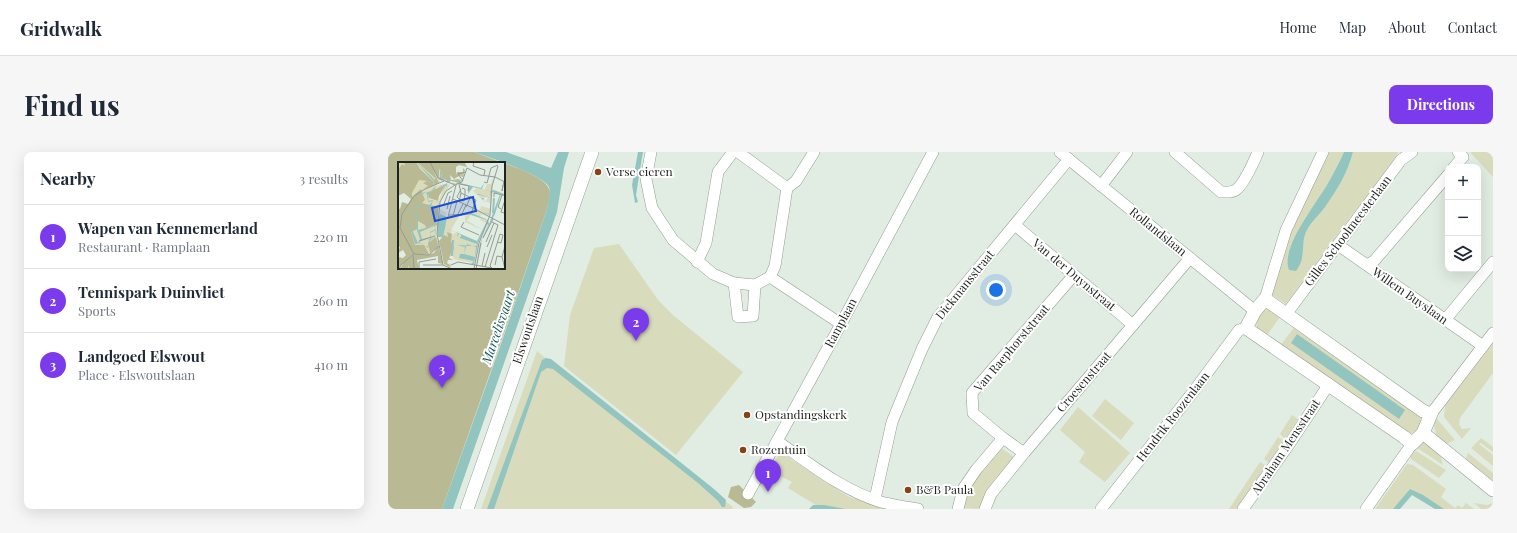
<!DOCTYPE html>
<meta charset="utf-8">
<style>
body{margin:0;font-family:"Playfair Display",serif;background:#f6f6f7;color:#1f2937}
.controls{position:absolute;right:12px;top:12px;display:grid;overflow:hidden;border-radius:8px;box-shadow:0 4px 16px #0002}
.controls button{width:36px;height:36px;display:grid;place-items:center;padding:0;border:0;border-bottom:1px solid #e0e1e3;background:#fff;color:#1f2937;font:20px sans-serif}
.you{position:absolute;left:608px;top:138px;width:14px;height:14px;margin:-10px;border:3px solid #fff;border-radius:50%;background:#1a73e8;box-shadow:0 0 0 6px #1a73e833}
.badge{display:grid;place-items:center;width:26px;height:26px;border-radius:50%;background:#7c3aed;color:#fff;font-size:13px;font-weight:700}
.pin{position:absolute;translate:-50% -33px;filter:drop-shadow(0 1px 2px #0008)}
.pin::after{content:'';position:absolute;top:21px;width:14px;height:12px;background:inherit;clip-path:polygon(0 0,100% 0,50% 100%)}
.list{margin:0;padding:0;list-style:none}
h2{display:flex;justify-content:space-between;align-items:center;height:52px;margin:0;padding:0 16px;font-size:17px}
h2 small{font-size:13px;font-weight:400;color:#747a83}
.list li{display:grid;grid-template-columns:26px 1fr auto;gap:12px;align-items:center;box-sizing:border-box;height:64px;padding:0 16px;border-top:1px solid #e0e1e3}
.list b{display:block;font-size:15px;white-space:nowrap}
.list p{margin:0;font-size:13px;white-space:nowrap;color:#747a83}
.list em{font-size:13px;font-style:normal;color:#747a83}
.icon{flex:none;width:22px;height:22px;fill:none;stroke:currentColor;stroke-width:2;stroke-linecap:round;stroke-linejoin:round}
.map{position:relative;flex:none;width:1105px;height:357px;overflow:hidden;border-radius:8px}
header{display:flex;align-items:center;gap:24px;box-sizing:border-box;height:56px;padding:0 20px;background:#fff;border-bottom:1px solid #e0e1e3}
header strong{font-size:19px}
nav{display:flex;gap:22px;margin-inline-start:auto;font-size:14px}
.intro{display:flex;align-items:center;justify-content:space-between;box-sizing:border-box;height:96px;padding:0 24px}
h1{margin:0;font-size:28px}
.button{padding:10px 18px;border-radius:8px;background:#7c3aed;color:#fff;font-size:14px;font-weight:700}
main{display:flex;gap:24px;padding:0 24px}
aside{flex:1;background:#fff;border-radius:8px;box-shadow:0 4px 16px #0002}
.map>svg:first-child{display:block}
.green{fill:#d9dbbd}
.forest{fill:#b9ba94}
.water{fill:#93c5c0}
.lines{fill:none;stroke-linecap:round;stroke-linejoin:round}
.minor-casing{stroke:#949e95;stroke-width:12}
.tertiary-casing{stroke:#949e95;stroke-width:14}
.minor{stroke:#fff;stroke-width:11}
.tertiary{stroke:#fff;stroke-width:13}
.poi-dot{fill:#874316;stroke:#fff;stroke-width:1.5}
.labels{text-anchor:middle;stroke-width:4;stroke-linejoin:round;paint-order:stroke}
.poi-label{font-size:12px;fill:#1f231f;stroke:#fff;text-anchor:start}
.street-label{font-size:12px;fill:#1f231f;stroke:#fff}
.water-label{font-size:13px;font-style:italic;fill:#155a55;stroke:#fff}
.inset-river{fill:none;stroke:#93c5c0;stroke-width:2}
.inset-road{fill:none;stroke:#939c94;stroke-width:1}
.view{fill:#1d4ed8;fill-opacity:0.15;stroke:#1d4ed8;stroke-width:2}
.inset-edge{fill:none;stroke:#1f231f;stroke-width:2}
</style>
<header>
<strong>Gridwalk</strong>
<nav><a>Home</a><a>Map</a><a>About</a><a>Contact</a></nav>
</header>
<div class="intro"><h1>Find us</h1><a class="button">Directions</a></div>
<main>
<aside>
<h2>Nearby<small>3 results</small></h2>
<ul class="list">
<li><span class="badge">1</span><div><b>Wapen van Kennemerland</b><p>Restaurant · Ramplaan</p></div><em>220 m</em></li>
<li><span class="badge">2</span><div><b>Tennispark Duinvliet</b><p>Sports</p></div><em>260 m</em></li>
<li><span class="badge">3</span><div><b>Landgoed Elswout</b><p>Place · Elswoutslaan</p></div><em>410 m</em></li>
</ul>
</aside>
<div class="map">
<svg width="1105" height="357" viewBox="0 0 1105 357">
<rect width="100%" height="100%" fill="#e1ece2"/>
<g class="green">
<path d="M940 0H956L939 33 928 52 918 64 909 82 915 107V92L918 79 949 37 962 11 965 0H1011L1009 1 1010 4 963 64 898 152 883 142 897 89Z"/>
<path d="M1082 0H1100L1105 5V25Z"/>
<path d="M231 92 270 148 286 164 355 220 288 303 176 214 182 163 206 96Z"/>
<path d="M883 157 894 162 877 186 869 176 868 168 871 163 876 158Z"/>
<path d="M909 172 1033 264C1033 274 1028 280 1019 283L891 195Z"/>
<path d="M1105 188V221L1072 266 1071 272 1074 277 1083 276 1074 287 1056 265 1057 253Z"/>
<path d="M149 199 278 306 345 355 344 357H93Z"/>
<path d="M717 247 746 271 733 288 704 264Z"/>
<path d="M690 255 742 301 717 330 691 310 697 300 672 278Z"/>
<path d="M904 263 910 267 897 287 892 282Z"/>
<path d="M1049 267 1067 288 1058 292 1049 285 1045 270Z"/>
<path d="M890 285 896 289 881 311 876 307Z"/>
<path d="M1093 286 1105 295V300L1093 291 1091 292 1105 303V314L1083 296Z"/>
<path d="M1032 291C1049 292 1051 297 1055 313L1028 295Z"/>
<path d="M613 296 626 305 599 337 592 357 575 356C581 332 597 315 613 296Z"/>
<path d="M1028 299 1058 318 1051 326 1023 307 1022 302Z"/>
<path d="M392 300 459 344 474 349 514 357H458L428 353 400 336 404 330 382 319Z"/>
<path d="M1080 301 1105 321V333L1077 309Z"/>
<path d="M872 310 878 314 849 357H841Z"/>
<path d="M1019 312 1025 313 1058 337 1053 345 1067 356 1070 353 1074 356 1078 351 1086 357H1052L1022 337 1007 357H987Z"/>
<path d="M1086 351 1099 353 1105 351V357H1093Z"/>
</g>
<g class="forest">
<path d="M0 0H86L115 11H11V116H116V11C128 16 162 26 162 41 162 46 160 52 159 57L120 170 54 357H0Z"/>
<path d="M351 333 368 350 363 355 356 356 340 345 343 335Z"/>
</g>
<g class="water">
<path d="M86 0H118L163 16 170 0H181L176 16 169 60 65 357H54L114 189 159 57C160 50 163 42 161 35 156 23 100 5 86 0Z"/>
<path d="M250 0H255L248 43 250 50 247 51 244 33Z"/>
<path d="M956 0H965C960 20 949 38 937 55 931 63 922 71 918 80 912 95 919 104 908 119L901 118C892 96 928 52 939 33 945 22 951 11 956 0Z"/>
<path d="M909 182 1017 258 1011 267 903 191Z"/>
<path d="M158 206 163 207 326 337 338 348 337 355H334L330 349 310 331 165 217 159 216 153 220 106 357H99L154 208Z"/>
<path d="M1022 337 1035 343 1056 357H1047L1024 343 1012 357H1005Z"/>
<path d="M425 353H436L458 357H421Z"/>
</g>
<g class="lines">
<defs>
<g id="minor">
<path d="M263 0 258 27 264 56 285 88 325 122 346 131 367 133 382 125"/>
<path d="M350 0 399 36"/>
<path d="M672 0 867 159"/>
<path d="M787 0 833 40C838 40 845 41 849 37 858 29 865 11 870 0"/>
<path d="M1066 15 1075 5 1070 0"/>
<path d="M713 34 739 0"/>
<path d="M627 73 745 173"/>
<path d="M950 93 1095 194"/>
<path d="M309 110 318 91 330 20 345 0"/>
<path d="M979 113 986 109 1060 23"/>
<path d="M382 125 387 114 399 36 408 29 426 0"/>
<path d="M382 125 453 172"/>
<path d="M346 131 350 165 365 164 367 133"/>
<path d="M877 147 898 78 935 0"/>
<path d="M899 161 1013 8 1024 0"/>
<path d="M1057 168 1105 110"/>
<path d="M1043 262 1105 181"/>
<path d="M389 289C422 312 454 338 493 350 505 353 518 355 530 357"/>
<path d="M636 301 615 286 585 261 584 241 686 123"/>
<path d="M360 342 453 172 545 0"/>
<path d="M487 347 504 270 534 197 550 165 681 7"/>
<path d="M570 357 575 337 588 318 615 286"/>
<path d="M597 357 603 342 636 301 802 106"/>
<path d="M713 357 805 240 851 178 858 176"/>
<path d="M855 357 902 291 941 232"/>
<path d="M978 357 1024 292"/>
</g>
<g id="tertiary">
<path d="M877 147 1035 259 1043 262 1035 281 1024 292 1016 285 858 176 867 159Z"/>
<path d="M1035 281 1105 338"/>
<path d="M79 357 204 0"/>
</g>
</defs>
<use href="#minor" class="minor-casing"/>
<use href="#tertiary" class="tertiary-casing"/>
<use href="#minor" class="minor"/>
<use href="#tertiary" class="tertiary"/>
</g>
<g class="poi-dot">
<circle cx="210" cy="20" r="4"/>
<circle cx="359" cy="263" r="4"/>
<circle cx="355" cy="298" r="4"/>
<circle cx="520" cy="338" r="4"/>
</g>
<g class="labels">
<g class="poi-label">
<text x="218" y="24">Verse eieren</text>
<text x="367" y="267">Opstandingskerk</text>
<text x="363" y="302">Rozentuin</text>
<text x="528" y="342">B&amp;B Paula</text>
</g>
<g class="street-label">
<text transform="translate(960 79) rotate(-53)" y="4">Gilles Schoolmeesterlaan</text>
<text transform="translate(770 80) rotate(39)" y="4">Rollandslaan</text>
<text transform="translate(686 123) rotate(40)" y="4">Van der Duynstraat</text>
<text transform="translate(577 133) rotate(-51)" y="4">Dickmansstraat</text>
<text transform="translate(1022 144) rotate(35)" y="4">Willem Buyslaan</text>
<text transform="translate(453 171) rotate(-62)" y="4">Ramplaan</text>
<text transform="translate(140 178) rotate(-71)" y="4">Elswoutslaan</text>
<text transform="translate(624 196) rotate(-50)" y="4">Van Raephorststraat</text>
<text transform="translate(696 230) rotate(-49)" y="4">Croesenstraat</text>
<text transform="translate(785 265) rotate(-52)" y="4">Hendrik Roozenlaan</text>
<text transform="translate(898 295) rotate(-56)" y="4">Abraham Mensstraat</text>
</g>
<g class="water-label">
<text transform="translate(110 175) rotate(-71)" y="5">Marcelisvaart</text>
</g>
</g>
<g transform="translate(10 10)">
<rect width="107" height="107" fill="#e1ece2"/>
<path d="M0 0H40L36 5 43 9 42 19 41 21 34 20 38 24 44 23V26L49 24V22L52 23 42 39 38 73 41 83 30 93 9 79 14 36V31L0 30ZM39 25 45 27 41 39 31 37ZM95 16 93 44 91 53 82 50 90 55 83 52 82 55 79 54 81 51 78 53 75 49 69 59 77 63 76 64 67 60V54H61L53 68 54 73 60 69 62 75 79 82 82 74 88 61 82 58 83 55 90 58 81 78 76 101 55 97 56 95 53 93 51 96 46 88 48 85 45 77 39 73 42 47 49 51 47 55 52 56 51 53 58 54 59 51V54L72 53 78 39 76 46 82 48 83 44 93 47V41L88 39 90 35 83 36 75 29 79 26 87 28 89 22H93Z" fill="#d9dbbd" fill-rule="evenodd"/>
<path d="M6 0H18L22 7 36 20 37 16 19 0H71L67 1 69 5 61 3 58 5V13L59 10H65V6L67 8 65 15 62 14 66 11 56 17 52 13 53 18 61 17 63 19 66 14 62 21 44 17 43 9 41 7V15L45 19 42 18 35 8 41 21 37 23 35 20 36 23 25 27 30 24 25 21 29 19 21 18 14 31V35L23 27 27 38 24 41 40 45V52L38 63 28 66 27 63 20 59 19 67 13 70 17 83H26L31 92H16L8 99 17 92 28 93 36 91 39 86 32 91 30 81 38 75 45 102 40 101V94L19 98 21 107H11L10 103V107H2L6 100 0 107V95L5 96 8 93 5 88 0 91 2 85 0 84V46L2 47 4 40 10 42 13 37 6 31 0 34V8L4 2 7 4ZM46 23 49 22V25L47 23 41 34 40 39 31 36V30ZM49 70 54 72 53 79 56 86 51 96 55 98H50L49 101 52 103 53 101 52 105 55 107 46 102 41 79 46 73 50 75Z" fill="#b9ba94"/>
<path d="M18 0 34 15 37 19 39 24 48 22 49 20 42 17V8L38 7 43 9 44 17 49 19 47 14V10L48 9H49L52 10 53 13 52 10H47V15L52 19 53 15 52 20 56 22 64 18 67 11 65 17 62 21 83 26 86 21 84 27 93 29V22V29L96 28 106 32 107 30V33L103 32 97 52 84 77 79 100 82 81 90 63 89 62 80 81 76 102H74L61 100 73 102 76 99 56 95 61 96 62 92H66L67 85 59 83 78 84 79 82 62 76 63 73 61 72 59 75 60 71 47 66 45 75H40L39 63 37 64 38 75 32 78 30 86 23 81 17 82 8 54 12 46 20 53V68L38 63 40 46 33 45 28 47 17 44 21 33 36 28 39 23ZM50 20 71 24 70 32 75 25 92 29 93 36 81 32H78L77 31 78 32 93 36V41L85 39 86 36H83L80 40 83 36 86 39 93 41 92 47 83 44 92 47 91 52 85 50 91 53 93 42V30L102 32 91 62 90 58 74 51 75 49 81 51 75 49 73 53 89 58 88 61 79 58 88 61 85 67 77 64H76L85 67 79 79 53 68 58 60 53 68 47 66 49 55 42 52 39 62 41 34ZM47 23 41 34 40 45 33 44 35 38 30 39 31 31 38 24ZM26 30 29 32 30 40 35 39 28 47 18 42 20 35ZM13 46 20 58 18 65 22 77 20 81 8 54ZM36 64 38 67 32 70V71L38 68V75L31 77 30 84 28 85 21 80 33 75 32 72V75L24 77 22 70ZM69 82 78 85 77 95 66 92Z" fill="#93c5c0" fill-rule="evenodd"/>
<path class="inset-river" d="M95 51 96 36M54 94 55 78"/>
<path class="inset-road" d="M32 0 40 16 57 23 64 20 69 6 82 13 97 15 107 20M76 0 75 4 87 8 86 13M65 19 60 12 68 10M86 20 89 21 93 6 100 3M62 22 71 24 70 29M105 23 104 29 106 19M96 35V31L105 33M55 37 75 46M62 38 66 39 67 32V27L64 26M62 38 59 35 63 27M61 40 63 31 61 22M46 42 50 31 54 29M68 45 73 34M75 46 107 63M49 47 52 34M103 47 100 45 104 33H107M106 51 103 50 107 38M51 53 73 52 78 38 63 31M55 54 59 39M59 54 65 42M63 54 68 43M50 55 58 23M66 60 63 65 81 73M85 76 95 57M21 79 37 74M88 80 96 61M89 85 94 73M16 92 2 66 4 52 16 34 27 27 46 19M16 92 31 93 41 84M15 93 16 106M25 103H45L54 107M45 103 39 72 42 40 48 29 57 23M53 103 60 100 94 106M97 103 99 94 104 95M84 104 87 91M87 105 100 63 94 60M94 106 92 104 102 72 105 73 103 81 99 80M1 107 3 103 16 92M21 107V100L38 97M76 107 81 81 92 53 94 24 100 4M78 107 83 81M107 107 104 95 107 84"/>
<path class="view" d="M75 35 78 49 37 59 34 46Z"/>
<rect width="107" height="107" class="inset-edge"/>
</g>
</svg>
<div class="controls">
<button>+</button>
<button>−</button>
<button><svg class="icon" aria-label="layers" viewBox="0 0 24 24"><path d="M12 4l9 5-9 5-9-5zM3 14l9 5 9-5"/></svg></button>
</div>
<div class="you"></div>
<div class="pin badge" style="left:380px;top:340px">1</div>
<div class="pin badge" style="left:248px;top:189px">2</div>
<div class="pin badge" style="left:54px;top:236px">3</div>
</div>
</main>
